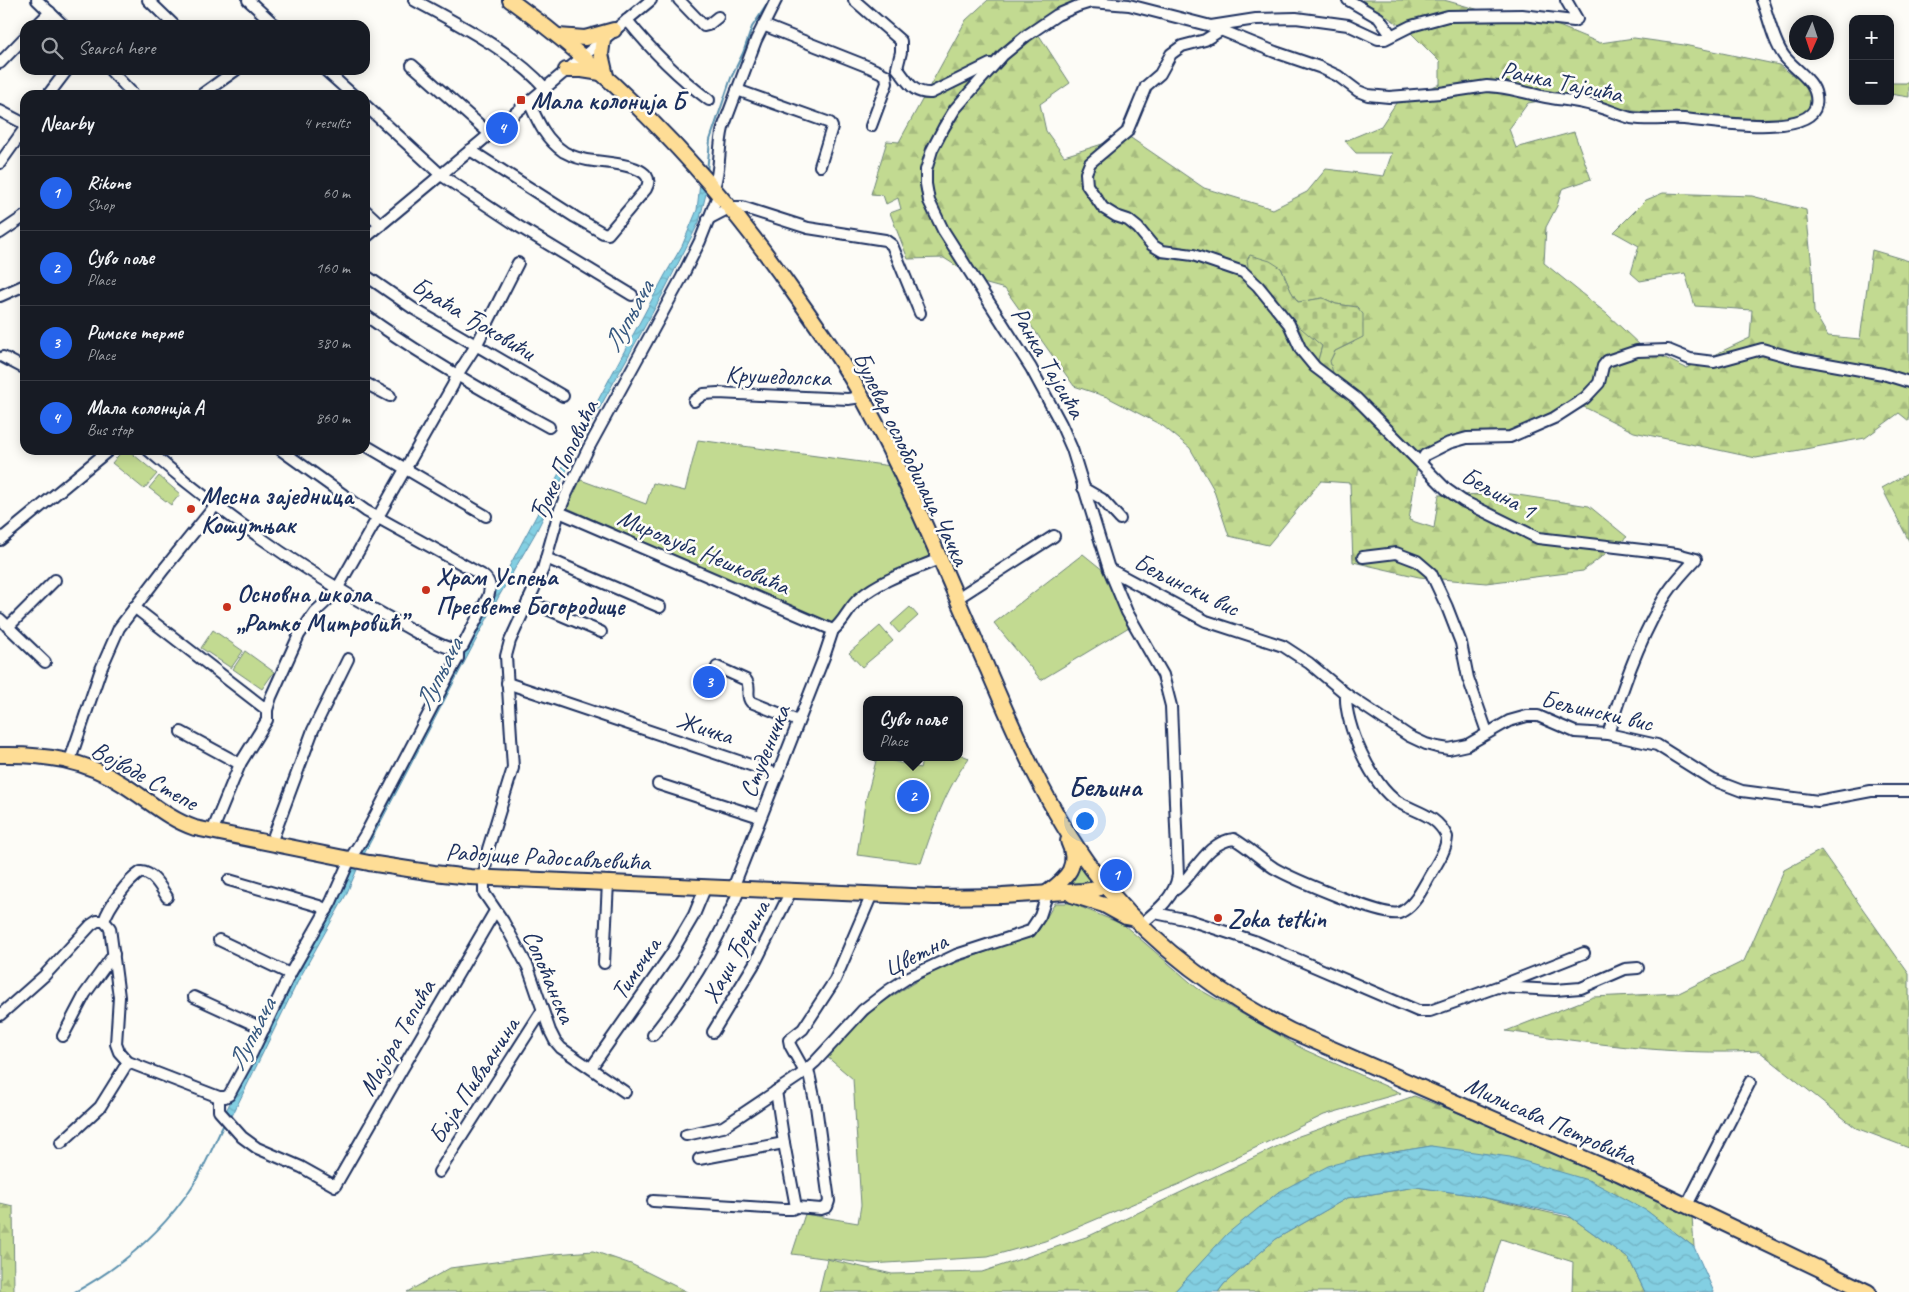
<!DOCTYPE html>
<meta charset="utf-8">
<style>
body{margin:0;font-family:Caveat,sans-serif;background:#242831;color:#f1f3f6}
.controls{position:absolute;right:15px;top:15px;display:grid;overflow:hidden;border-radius:10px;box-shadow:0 2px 12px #0003}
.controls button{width:45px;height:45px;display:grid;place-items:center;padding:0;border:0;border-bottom:1px solid #363941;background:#171b24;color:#f1f3f6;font:25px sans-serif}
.compass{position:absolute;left:1789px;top:15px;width:45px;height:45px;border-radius:50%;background:#171b24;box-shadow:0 2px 12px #0003;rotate:183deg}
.you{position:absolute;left:1084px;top:820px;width:18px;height:18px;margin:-12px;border:4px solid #fff;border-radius:50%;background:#1a73e8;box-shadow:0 0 0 8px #1a73e833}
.badge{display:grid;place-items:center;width:32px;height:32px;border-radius:50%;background:#2563eb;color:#fff;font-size:16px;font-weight:700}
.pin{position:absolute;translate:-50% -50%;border:2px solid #fff;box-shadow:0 1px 5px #0006}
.popup{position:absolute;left:863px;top:696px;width:100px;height:65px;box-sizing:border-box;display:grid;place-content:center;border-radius:10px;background:#171b24;filter:drop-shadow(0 1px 4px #0005);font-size:16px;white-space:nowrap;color:#9ea1a6}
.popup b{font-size:19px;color:#f1f3f6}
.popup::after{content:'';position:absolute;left:50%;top:100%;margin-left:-10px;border:10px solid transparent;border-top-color:#171b24}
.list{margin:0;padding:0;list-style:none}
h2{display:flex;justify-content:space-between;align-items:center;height:65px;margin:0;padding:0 20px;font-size:21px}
h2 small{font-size:16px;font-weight:400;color:#9ea1a6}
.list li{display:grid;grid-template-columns:32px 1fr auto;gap:15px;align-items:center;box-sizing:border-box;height:75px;padding:0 20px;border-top:1px solid #363941}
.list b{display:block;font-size:19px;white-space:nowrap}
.list p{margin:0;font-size:16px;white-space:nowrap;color:#9ea1a6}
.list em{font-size:16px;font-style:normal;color:#9ea1a6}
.icon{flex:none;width:28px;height:28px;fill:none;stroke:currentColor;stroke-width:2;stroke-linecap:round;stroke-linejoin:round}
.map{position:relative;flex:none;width:1909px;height:1292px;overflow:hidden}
.search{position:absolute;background:#171b24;box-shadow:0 2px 12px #0003;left:20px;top:20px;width:350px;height:55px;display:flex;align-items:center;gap:12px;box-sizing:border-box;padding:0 18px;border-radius:15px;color:#9ea1a6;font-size:19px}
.panel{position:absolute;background:#171b24;box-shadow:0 2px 12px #0003;left:20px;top:90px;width:350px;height:365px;border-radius:15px}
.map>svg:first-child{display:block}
.green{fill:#c2da91;stroke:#6e8478}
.forest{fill:url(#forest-firs);stroke:#6e8478;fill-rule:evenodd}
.cemetery{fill:url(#cemetery-stones);stroke:#6e8478}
.water{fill:url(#water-waves);stroke:#598fad}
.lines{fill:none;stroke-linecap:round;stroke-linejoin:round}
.stream{stroke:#598fad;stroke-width:2}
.minor-casing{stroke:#1b2f5e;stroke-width:14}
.major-casing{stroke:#1b2f5e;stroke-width:18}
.minor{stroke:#fdfcf7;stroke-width:10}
.major{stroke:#fedd96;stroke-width:14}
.poi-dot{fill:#c8321e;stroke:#fdfcf7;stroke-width:2}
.labels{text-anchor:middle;stroke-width:5;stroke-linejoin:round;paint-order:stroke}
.street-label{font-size:25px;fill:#1b2f5e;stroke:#fdfcf7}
.poi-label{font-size:25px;font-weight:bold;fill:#1b2f5e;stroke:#fdfcf7;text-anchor:start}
.water-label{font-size:26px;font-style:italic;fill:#35577f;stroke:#fdfcf7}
.quarter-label{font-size:28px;font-weight:bold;fill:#1b2f5e;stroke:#fdfcf7}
</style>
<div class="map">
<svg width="1909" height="1292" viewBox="0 0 1909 1292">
<defs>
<pattern id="forest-firs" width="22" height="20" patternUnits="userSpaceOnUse" patternTransform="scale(1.25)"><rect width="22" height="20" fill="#c2da91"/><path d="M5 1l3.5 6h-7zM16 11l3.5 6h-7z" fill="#a6bb7f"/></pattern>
<pattern id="cemetery-stones" width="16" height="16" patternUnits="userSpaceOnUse" patternTransform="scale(1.25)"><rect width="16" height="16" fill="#c2da91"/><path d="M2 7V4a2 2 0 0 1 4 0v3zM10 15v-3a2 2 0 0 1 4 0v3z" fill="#a6bb7f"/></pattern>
<pattern id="water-waves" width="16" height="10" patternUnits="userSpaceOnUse" patternTransform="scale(1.25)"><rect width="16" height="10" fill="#83cfe2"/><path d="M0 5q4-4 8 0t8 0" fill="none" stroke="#71b2c4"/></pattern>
</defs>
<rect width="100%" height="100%" fill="#fdfcf7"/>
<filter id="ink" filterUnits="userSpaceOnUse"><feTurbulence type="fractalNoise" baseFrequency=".02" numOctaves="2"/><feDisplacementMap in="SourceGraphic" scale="10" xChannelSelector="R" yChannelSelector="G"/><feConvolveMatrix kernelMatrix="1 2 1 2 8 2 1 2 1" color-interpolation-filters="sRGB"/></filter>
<g filter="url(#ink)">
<g class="green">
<path d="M698 440 891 466 934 558 871 584 856 594 833 626 563 506 578 479 646 504 653 483 685 491Z"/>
<path d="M123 450H128L157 474 144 489 112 463Z"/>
<path d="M159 476 180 494 171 505 149 488Z"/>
<path d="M1083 554 1104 571 1129 627 1041 680 994 623Z"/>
<path d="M910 607 918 616 899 633 891 624Z"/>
<path d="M880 626 893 641 862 667 849 653Z"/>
<path d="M213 630 243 651 231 668 201 648Z"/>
<path d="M245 651 274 672 262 689 233 669Z"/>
<path d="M959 754 969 758C945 790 934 825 921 863L857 855 865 803 877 757 920 768 923 757H959Z"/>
<path d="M1076 861 1090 879 1089 883 1085 886 1063 887Z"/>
<path d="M1055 903H1071L1124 925 1197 988 1305 1050 1401 1093 1324 1115 1182 1183 1045 1241 988 1257 870 1264 792 1254 805 1214 858 1223 861 1205 853 1079 826 1056 877 1006 931 972 1037 933Z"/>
</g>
<g class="forest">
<path d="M988 0H1081L1033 26 1070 83 1040 104 1046 131 1064 156 1128 136 1204 188 1273 209 1307 192 1326 169 1384 176 1392 153H1356L1345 141 1381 126 1398 100 1440 84V62L1410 32 1362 0H1444L1508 18 1530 10 1554 24 1600 43 1634 38 1684 45 1779 65 1809 87 1812 109 1793 120H1753L1633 111 1563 97 1528 103 1509 129 1516 148 1574 132 1591 179 1562 189 1557 206 1546 227 1544 263 1607 314 1642 347 1686 368 1750 338 1752 310 1695 306 1685 273 1640 281 1631 273 1639 246 1614 232 1646 200 1663 193 1752 196 1806 210 1812 267 1814 312 1828 336 1860 339 1872 250 1909 261V421L1899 413 1865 438 1756 458 1634 432 1584 407 1519 438H1456L1419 454 1409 520 1434 528 1439 495 1511 494 1589 506 1627 537 1583 571 1486 583 1419 577 1353 562 1350 483 1321 481 1268 545 1229 536 1213 488 1190 448 1163 426 1107 397 1074 386 1005 289 983 283 944 258 908 259 890 213 901 209 898 198 886 204 883 195 871 194 887 141 899 142 966 20ZM1249 266 1281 268 1291 291 1298 302 1323 298 1336 304 1357 307 1354 342 1335 351 1330 361 1318 360 1322 346 1245 274Z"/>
<path d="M1890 83H1909V97L1890 94Z"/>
<path d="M1909 473V541L1882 488Z"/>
<path d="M1821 850 1909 974V1148L1856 1128 1759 1051C1672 1056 1591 1043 1506 1031L1593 997 1679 993 1744 961 1784 870Z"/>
<path d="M1414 1096C1509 1131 1601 1173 1692 1216L1694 1247 1647 1211 1431 1146 1358 1158 1277 1193 1227 1235 1174 1292H819L827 1259 892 1274 982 1272 1089 1236 1299 1136Z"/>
<path d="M1416 1187 1472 1195 1572 1218 1629 1259 1645 1292H1572L1573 1262 1501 1239 1484 1292H1218L1224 1284 1276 1239 1347 1198Z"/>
<path d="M0 1203 13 1206 14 1292H0Z"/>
<path d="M593 1251 631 1264 687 1292H407L450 1268 555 1254Z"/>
</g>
<path class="cemetery" d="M1250 255 1270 261 1281 268 1291 291 1298 302 1323 298 1336 304 1357 307 1363 314V337L1335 351 1330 361 1333 373 1320 365 1318 360 1322 346 1288 317 1245 274 1248 266 1247 260Z"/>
<g class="water">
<path d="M700 183 707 190 699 222 661 297 579 445 536 532 498 598 362 858 346 895 298 981 231 1118 225 1113 292 978 439 699 496 586 502 580 665 275 682 246 697 210Z"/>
<path d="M1431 1146 1510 1157 1591 1181 1647 1211 1694 1247 1714 1292H1645L1629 1259 1568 1215 1472 1195 1416 1187 1347 1198 1276 1239 1224 1284 1218 1292H1174L1227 1234 1277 1193 1328 1166 1358 1158Z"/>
</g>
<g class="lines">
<g class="stream">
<path d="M707 172 710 140 731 78 743 53 752 27 770 0"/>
<path d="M75 1292C117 1269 156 1237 184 1198 201 1176 212 1148 224 1124"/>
</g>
<defs>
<g id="minor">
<path d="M37 0 63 25"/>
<path d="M148 0 174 25"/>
<path d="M248 0 275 25"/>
<path d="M414 0C456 23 514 52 545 88"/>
<path d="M679 0 704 26 708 25 718 17"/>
<path d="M854 0 901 41V52L897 68C908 81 912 94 931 93L990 64"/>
<path d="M1348 0 1379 18 1391 35"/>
<path d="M627 20C651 50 678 77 709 100"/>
<path d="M37 25 50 12"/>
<path d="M763 25 869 67 886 75 887 83 871 126"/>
<path d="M1211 26 1256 19 1296 18 1348 25 1378 39H1385L1411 26 1448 16 1522 15 1574 21 1577 19 1566 0"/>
<path d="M1221 30 1205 40 1182 46 1171 54 1160 74 1146 86 1127 132 1090 163 1086 173 1087 185 1103 208 1116 216 1128 220 1138 228 1152 245 1162 251 1193 255 1243 272 1258 286 1289 324 1301 350 1315 367 1356 398 1446 489 1463 501 1538 538 1677 554 1696 559C1682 574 1669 588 1660 605 1637 645 1622 690 1608 734"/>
<path d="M0 63 25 37"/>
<path d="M412 65 490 134"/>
<path d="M110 70 134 95"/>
<path d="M325 70 353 95"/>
<path d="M737 90 830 123 832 127 820 166"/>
<path d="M48 95 67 70"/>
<path d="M201 95 236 70"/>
<path d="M365 105 441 175 518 226 632 295"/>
<path d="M0 111 25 124"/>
<path d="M470 150 575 217 603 233 608 234 646 189C660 165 607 163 594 161 584 160 573 157 564 152 545 139 538 122 529 102"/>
<path d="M0 163 25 128"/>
<path d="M714 187C721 169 718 147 723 128L756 40 776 0"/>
<path d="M365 210 381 225"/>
<path d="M708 219 731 207H742L808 228 885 240 892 245 920 313"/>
<path d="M0 233 25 216"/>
<path d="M365 238 651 0"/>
<path d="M365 275 414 309 563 396"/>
<path d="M0 296 25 285"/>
<path d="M365 315C423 357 486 393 549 427"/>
<path d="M3 357 22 367 25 363"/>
<path d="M365 383 390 396"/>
<path d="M694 401 704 394 718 393 848 399 862 397"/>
<path d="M365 445 486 516"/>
<path d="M148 450C224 516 305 572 393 620 412 629 438 647 458 650"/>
<path d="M281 450 366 511 482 575C491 581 491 588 488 597L463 646 458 650"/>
<path d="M1421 462 1425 455 1449 443 1467 438 1510 437 1554 418 1585 398 1599 383 1603 366 1607 361 1637 351 1668 350 1690 359 1714 362 1762 349 1794 358 1883 374 1909 382"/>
<path d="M1083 488 1102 499 1120 519"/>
<path d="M559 512 833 630"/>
<path d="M0 540 109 450"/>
<path d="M1363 557 1396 553 1417 561 1431 573 1447 607 1461 643 1468 678 1487 732"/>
<path d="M546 558 660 607"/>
<path d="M1109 569 1206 621 1283 646 1309 663 1346 694 1409 736 1426 744 1437 747 1449 749 1467 745 1509 721 1527 716H1538L1575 732 1608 734 1657 745 1713 780 1742 791 1818 801 1871 791H1909"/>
<path d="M956 599 1054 536"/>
<path d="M528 601 601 632"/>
<path d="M134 607 267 710"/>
<path d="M0 619 45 662"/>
<path d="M8 627 55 580"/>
<path d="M833 630C845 621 849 606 861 597 882 579 914 570 939 559"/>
<path d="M717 667 746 680C752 687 745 695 751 702L798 721"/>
<path d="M507 683 777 774"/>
<path d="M181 732 240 764"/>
<path d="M70 760 101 669 119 628 164 569 215 506"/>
<path d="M658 784 760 817"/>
<path d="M212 832 240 764 267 720V710L271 697 299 635 315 612 330 598 337 589 453 385 457 375 477 344 518 263"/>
<path d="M271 843 313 730 348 659"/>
<path d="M229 880 319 906 327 910"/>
<path d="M733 888 824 657 833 630"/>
<path d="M1176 889C1195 874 1206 842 1234 839 1248 847 1260 859 1274 868 1291 878 1384 918 1399 913 1413 908 1421 891 1428 879 1435 866 1446 852 1447 837 1437 815 1418 813 1398 802 1372 786 1344 724 1346 694"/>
<path d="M167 897C161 888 154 873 141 872 127 881 109 906 104 921L110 928 119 997 116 1044 119 1052 128 1062 219 1097H225L229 1095 252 1053 290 974 331 902 350 859 365 835 452 669 458 658V650"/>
<path d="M1155 913 1189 920 1257 942 1418 1011H1430L1497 987 1555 990 1581 988 1625 969 1638 968"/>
<path d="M1141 924C1157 911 1175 897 1178 875L1171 706 1163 675 1127 612 1109 569 1072 449 1061 424 1031 368 943 230 929 201 926 184V170L932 150 944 127 955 109 977 84 1003 55 1026 36 1057 15 1078 6 1091 2 1129 5 1211 26 1275 52 1319 67 1338 76 1358 91 1368 95 1389 97 1440 93 1487 86 1498 87C1515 89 1530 94 1546 97 1562 100 1579 101 1595 106 1607 109 1619 115 1631 118 1648 121 1666 118 1684 119 1708 121 1810 138 1816 105 1820 82 1796 72 1784 56 1773 41 1769 18 1762 0"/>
<path d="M219 940 290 974"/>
<path d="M604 963 608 882"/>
<path d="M1500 986 1584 953"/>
<path d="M194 997 264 1029"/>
<path d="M0 1015 44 976 91 925 97 921H104"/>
<path d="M713 1032 756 961 792 889"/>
<path d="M653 1035C689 990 719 941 740 888"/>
<path d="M63 1036 85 994 114 954"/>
<path d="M591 1068 671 954 694 915 706 886"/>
<path d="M805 1072 790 1045 789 1040 803 1029 835 980 872 894"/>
<path d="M625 1092 561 1048 555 1041 550 1031 528 967 503 921 484 893V877L488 849 513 768 506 656 510 641 543 569 559 512 566 495 588 449 682 277 700 241 719 193"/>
<path d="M219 1097V1111L242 1137 257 1148 301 1167 335 1186 401 1071 495 911"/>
<path d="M686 1135 723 1127 799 1076 815 1062 863 1010 889 990 909 977 956 955 1030 931 1040 916 1048 892"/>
<path d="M61 1143 100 1107 128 1062"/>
<path d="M699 1159 784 1143"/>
<path d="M439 1172 542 1011"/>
<path d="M653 1201 784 1209H792L796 1207 784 1143 776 1091"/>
<path d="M1687 1205 1750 1082"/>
<path d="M796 1207 821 1209 827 1207 829 1201 816 1106 808 1069"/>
</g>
<g id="major">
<path d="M510 0C623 81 715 179 794 293 818 327 843 362 863 399 911 486 948 579 988 670 1017 738 1048 809 1092 869 1143 938 1215 992 1291 1031L1618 1173 1868 1292"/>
<path d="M558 36 585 38 614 30"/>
<path d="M603 39 601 54 606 76"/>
<path d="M566 70H582L601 73"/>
<path d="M0 755C45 754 86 760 124 785 148 800 168 819 195 828L369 863 434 873 470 877 935 897 1002 896 1083 891 1097 889 1105 885"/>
<path d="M1048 892C1067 878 1080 866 1068 841"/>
<path d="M1072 895 1104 905 1126 917 1131 918"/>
</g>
</defs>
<use href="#minor" class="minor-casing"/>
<use href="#major" class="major-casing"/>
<use href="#minor" class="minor"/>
<use href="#major" class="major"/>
</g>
</g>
<g class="poi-dot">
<rect x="516" y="95" width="10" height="10" rx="2.5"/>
<circle cx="191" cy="509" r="5"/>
<circle cx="426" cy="590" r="5"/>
<circle cx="227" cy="607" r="5"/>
<circle cx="1218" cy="918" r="5"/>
</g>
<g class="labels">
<g class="street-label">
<text transform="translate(1562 81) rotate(12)" y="9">Ранка Тајсића</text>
<text transform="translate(474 318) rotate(31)" y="9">Браћа Ђоковићи</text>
<text transform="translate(1049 362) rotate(60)" y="9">Ранка Тајсића</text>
<text transform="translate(778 375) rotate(2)" y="9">Крушедолска</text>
<text transform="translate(912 458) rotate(64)" y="9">Булевар ослободилаца Чачка</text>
<text transform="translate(563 460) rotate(-65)" y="9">Ђоке Поповића</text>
<text transform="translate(1499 492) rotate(29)" y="9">Бељина 1</text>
<text transform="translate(704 551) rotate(23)" y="9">Мирољуба Нешковића</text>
<text transform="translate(1187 584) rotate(26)" y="9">Бељински вис</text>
<text transform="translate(1597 710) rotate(13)" y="9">Бељински вис</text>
<text transform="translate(705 727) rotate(18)" y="9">Жичка</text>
<text transform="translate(764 751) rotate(-68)" y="9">Студеничка</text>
<text transform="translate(145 775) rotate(29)" y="9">Војводе Степе</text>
<text transform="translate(548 856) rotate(3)" y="9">Радојице Радосављевића</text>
<text transform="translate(735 951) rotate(-61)" y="9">Хаџи Ђерина</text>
<text transform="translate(915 954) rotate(-27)" y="9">Цветна</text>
<text transform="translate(635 968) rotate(-56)" y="9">Тимочка</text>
<text transform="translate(550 976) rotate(67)" y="9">Сопоћанска</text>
<text transform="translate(396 1037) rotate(-60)" y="9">Мајора Тепића</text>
<text transform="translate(473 1080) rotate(-57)" y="9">Баја Пивљанина</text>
<text transform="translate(1551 1120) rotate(24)" y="9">Милисава Петровића</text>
</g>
<g class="poi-label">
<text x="531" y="109">Мала колонија Б</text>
<text x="201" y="504">Месна заједница<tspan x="201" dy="29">Кошутњак</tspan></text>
<text x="436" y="585">Храм Успења<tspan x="436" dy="29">Пресвете Богородице</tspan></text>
<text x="237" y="602">Основна школа<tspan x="237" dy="29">„Ратко Митровић”</tspan></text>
<text x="1228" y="927">Zoka tetkin</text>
</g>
<g class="water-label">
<text transform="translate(628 316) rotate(-61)" y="9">Лупњача</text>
<text transform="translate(438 674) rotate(-63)" y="9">Лупњача</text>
<text transform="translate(251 1034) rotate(-63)" y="9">Лупњача</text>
</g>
<g class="quarter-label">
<text x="1105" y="796">Бељина</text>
</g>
</g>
</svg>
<div class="controls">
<button>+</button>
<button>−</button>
</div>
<svg class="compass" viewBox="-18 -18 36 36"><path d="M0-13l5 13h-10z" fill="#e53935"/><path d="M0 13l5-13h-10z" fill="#9ea1a6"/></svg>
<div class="you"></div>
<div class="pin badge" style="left:1116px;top:875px">1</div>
<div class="pin badge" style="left:913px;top:796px">2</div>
<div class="popup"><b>Суво поље</b>Place</div>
<div class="pin badge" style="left:709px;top:682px">3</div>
<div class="pin badge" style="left:502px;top:128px">4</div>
<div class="search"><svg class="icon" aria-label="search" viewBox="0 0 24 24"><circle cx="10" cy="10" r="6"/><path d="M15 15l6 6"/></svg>Search here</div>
<section class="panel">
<h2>Nearby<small>4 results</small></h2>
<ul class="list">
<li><span class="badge">1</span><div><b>Rikone</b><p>Shop</p></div><em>60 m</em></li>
<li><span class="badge">2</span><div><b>Суво поље</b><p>Place</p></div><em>160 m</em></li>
<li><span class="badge">3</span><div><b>Римске терме</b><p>Place</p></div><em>380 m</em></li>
<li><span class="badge">4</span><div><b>Мала колонија А</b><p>Bus stop</p></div><em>860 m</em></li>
</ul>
</section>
</div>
